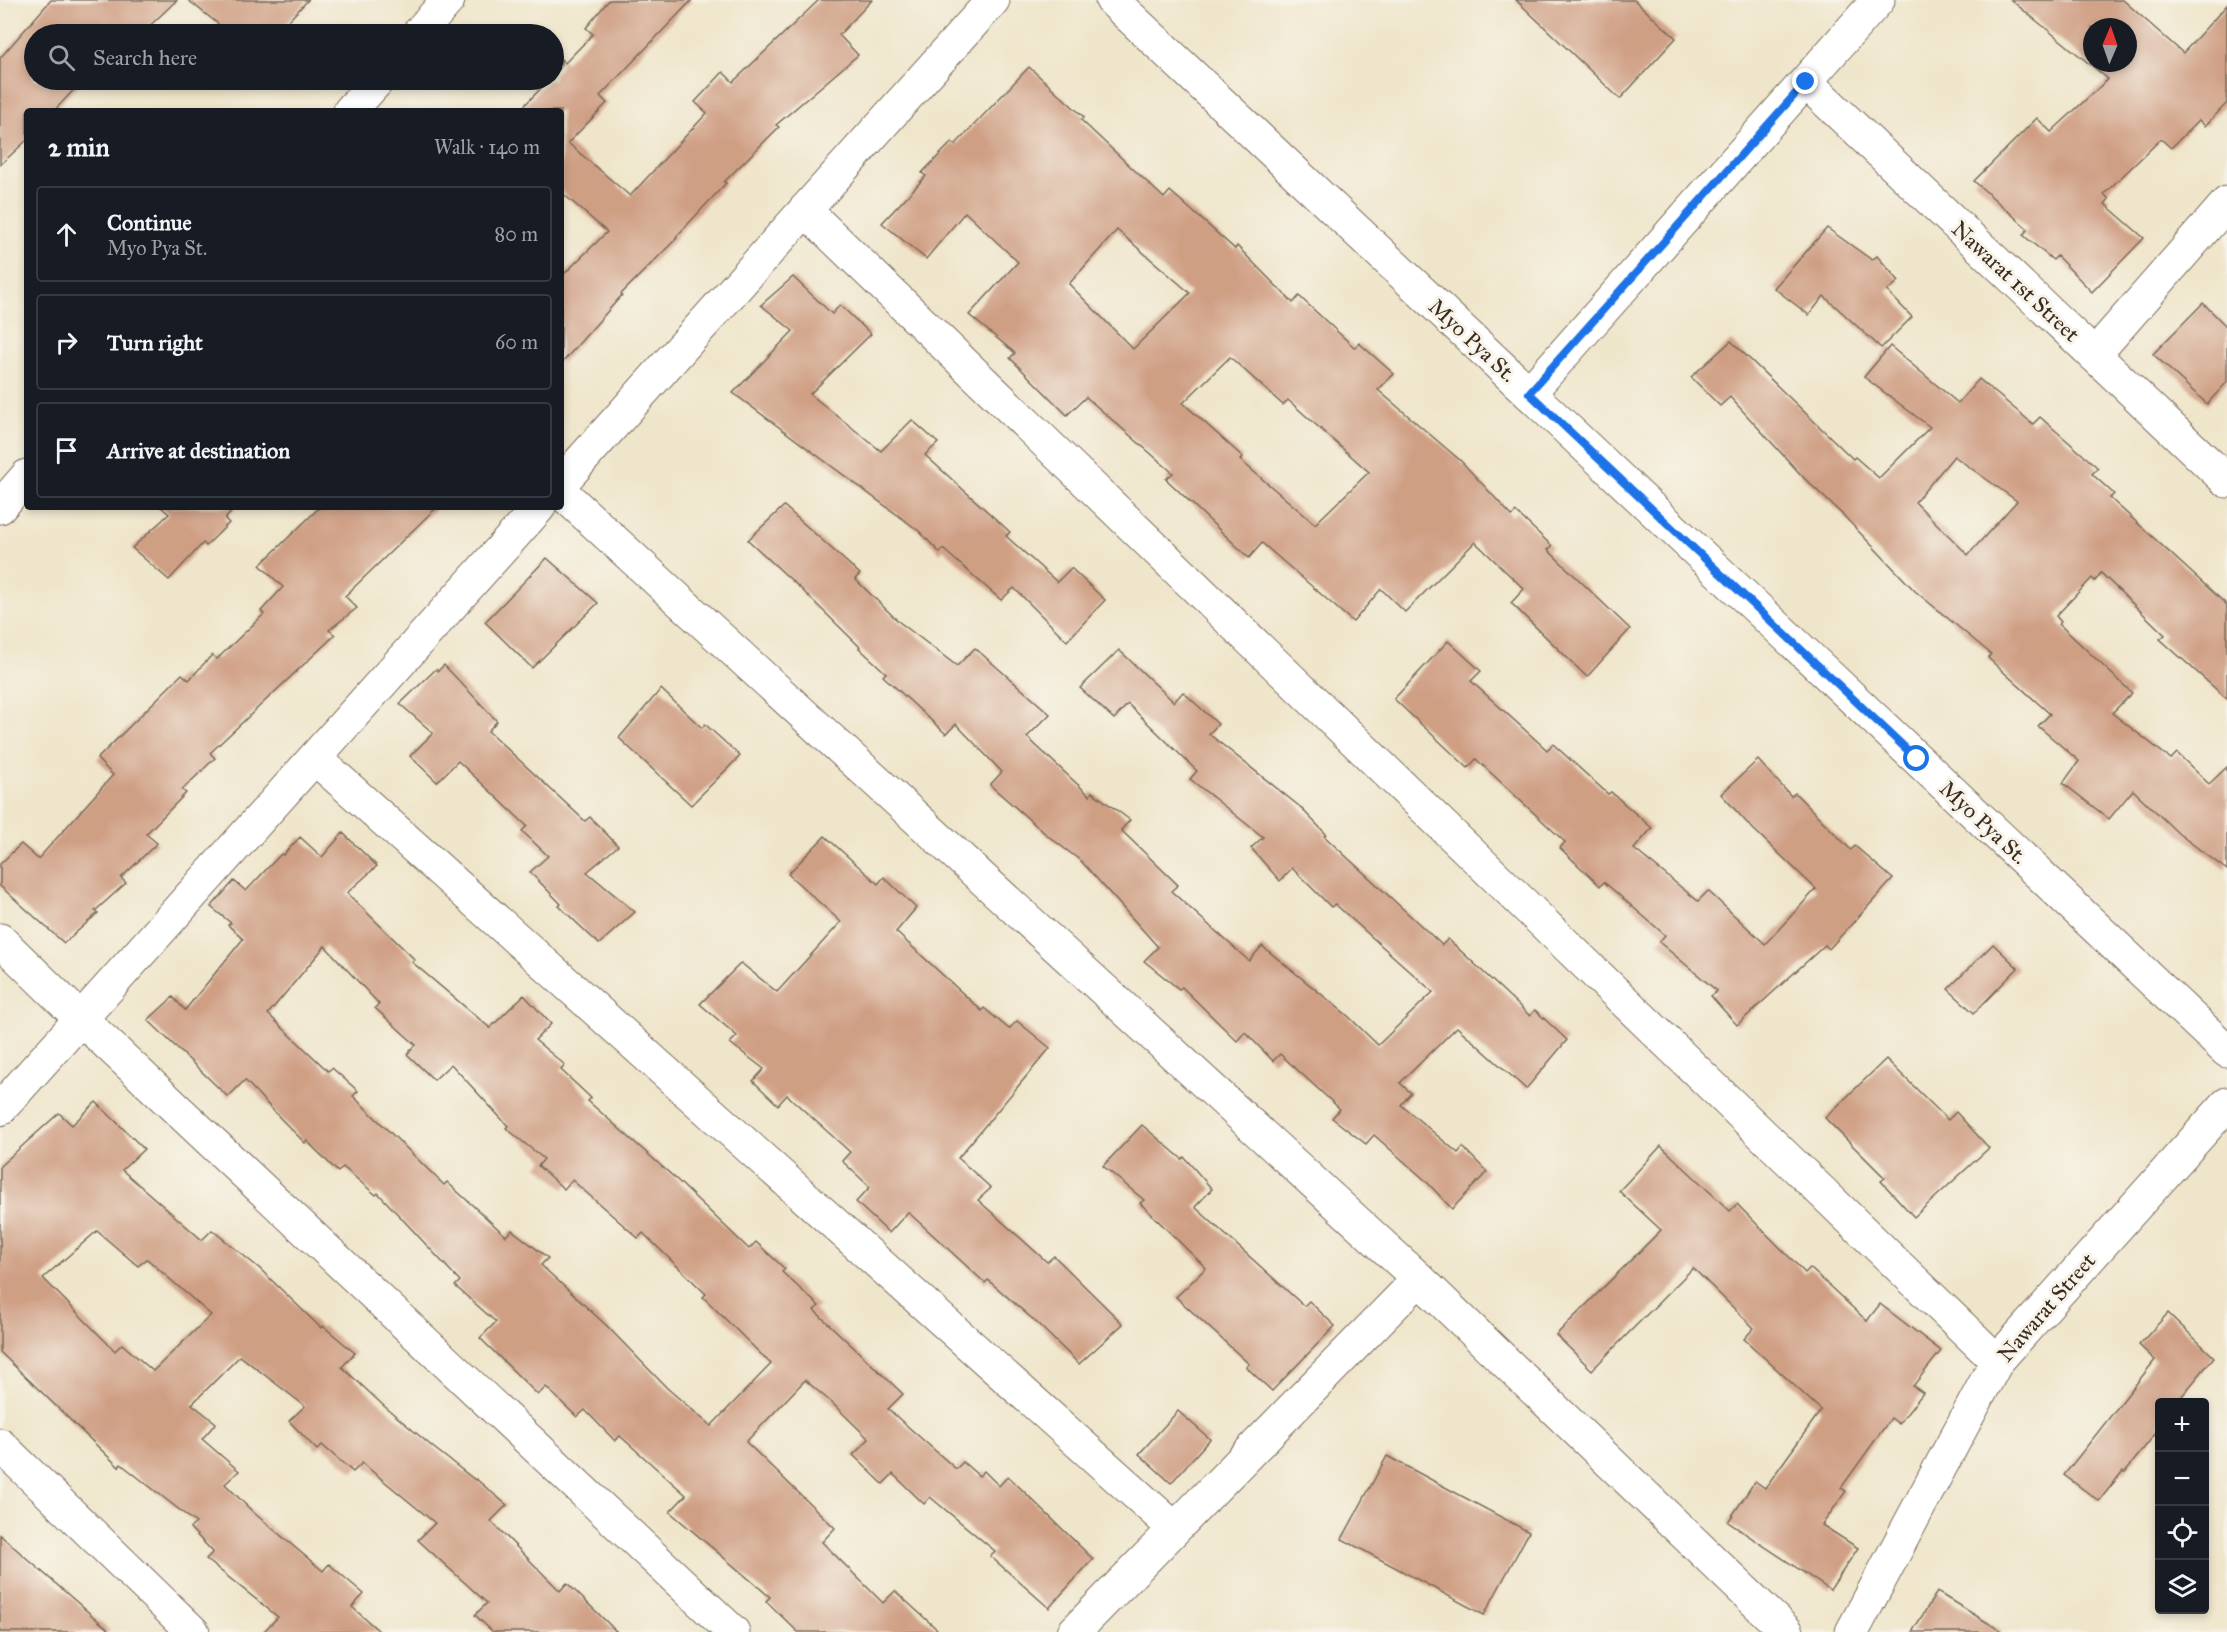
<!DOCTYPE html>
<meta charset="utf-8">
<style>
body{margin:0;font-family:"IM FELL Great Primer",serif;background:#20242c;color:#f1f3f6}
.controls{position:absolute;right:18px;bottom:18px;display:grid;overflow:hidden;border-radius:6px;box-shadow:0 3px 9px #0003}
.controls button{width:54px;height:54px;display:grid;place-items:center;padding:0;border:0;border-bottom:2px solid #363941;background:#171b24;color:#f1f3f6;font:30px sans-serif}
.compass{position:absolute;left:2083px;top:18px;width:54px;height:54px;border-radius:50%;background:#171b24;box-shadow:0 3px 9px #0003;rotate:2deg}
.stop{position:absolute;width:18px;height:18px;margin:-14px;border:4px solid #1a73e8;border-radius:50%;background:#fff}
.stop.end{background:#1a73e8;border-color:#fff;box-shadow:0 2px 6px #0008}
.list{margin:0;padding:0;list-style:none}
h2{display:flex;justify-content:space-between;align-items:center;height:78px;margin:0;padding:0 24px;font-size:26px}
h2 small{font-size:20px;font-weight:400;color:#9ea1a6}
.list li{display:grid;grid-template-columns:39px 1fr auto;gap:18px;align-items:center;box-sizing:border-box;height:96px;margin:0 12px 12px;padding:0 12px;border:2px solid #363941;border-radius:6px}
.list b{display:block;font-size:22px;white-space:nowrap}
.list p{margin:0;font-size:20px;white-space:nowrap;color:#9ea1a6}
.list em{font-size:20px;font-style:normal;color:#9ea1a6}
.icon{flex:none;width:33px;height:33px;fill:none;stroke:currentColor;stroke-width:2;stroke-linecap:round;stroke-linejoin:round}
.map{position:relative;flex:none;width:2227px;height:1632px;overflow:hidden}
.search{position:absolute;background:#171b24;box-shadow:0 3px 9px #0003;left:24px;top:24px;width:540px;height:66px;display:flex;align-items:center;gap:15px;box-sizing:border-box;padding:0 21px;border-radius:33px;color:#9ea1a6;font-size:22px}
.panel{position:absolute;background:#171b24;box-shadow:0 3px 9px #0003;left:24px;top:108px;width:540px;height:402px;border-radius:6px}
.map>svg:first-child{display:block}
.building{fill:#cf9f84;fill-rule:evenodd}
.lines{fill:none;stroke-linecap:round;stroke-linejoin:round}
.minor-casing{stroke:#7a6b5a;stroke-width:35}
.minor{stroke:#fff;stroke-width:33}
.route{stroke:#1a73e8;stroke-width:8}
.labels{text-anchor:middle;stroke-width:6;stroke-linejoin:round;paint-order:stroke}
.street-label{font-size:22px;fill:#3b2a1e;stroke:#f7f3e8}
</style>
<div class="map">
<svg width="2227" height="1632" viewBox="0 0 2227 1632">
<rect width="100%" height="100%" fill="#f7f3e8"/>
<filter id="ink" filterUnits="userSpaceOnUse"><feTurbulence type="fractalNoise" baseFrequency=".0167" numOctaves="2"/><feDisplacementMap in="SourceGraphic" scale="12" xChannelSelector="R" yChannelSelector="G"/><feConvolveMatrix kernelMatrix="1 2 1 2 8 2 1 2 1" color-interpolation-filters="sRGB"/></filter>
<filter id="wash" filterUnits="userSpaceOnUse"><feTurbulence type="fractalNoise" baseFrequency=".008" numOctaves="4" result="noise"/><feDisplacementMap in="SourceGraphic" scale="24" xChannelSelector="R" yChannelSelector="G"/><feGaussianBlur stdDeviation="1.35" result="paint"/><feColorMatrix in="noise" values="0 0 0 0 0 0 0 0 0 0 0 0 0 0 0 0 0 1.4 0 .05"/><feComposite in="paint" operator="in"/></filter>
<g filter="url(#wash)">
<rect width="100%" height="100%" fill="#efe5ca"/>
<g id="blocks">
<g class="building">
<path d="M51 0H177L141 34H34V80H83L54 111H27V140L0 165V58Z"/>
<path d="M188 0H308L276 34H231Z"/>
<path d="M609 0H692L600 96 607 103 568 143 630 196 707 113 695 102 723 72 733 82 819 0H872L839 35 858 55 776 125 779 127 724 182 726 183 676 237 677 238 621 294 622 295 561 364V277L607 232 561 192V111H519L549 80H554V75L561 67V59L565 63 593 34 586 28Z"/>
<path d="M1516 0H1634L1676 38 1620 99Z"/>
<path d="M2011 0H2123L2183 53 2227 5V103L2205 126 2199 120 2171 148 2161 139 2104 194 2109 199 2105 204 2144 238 2092 292 2057 256 2053 260 2023 235 2028 229 1974 181 2037 118 2051 132 2108 79ZM2092 27H2128V63H2092Z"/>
<path d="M1029 67 1084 117 1081 120 1164 198 1170 191 1235 249 1237 246 1293 303 1299 296 1355 348 1359 343 1394 374 1378 390 1461 461 1512 516 1516 512 1552 546 1548 550 1630 629 1587 677 1511 603 1524 589 1475 542 1405 612 1381 589 1353 622 1262 543 1249 558 1166 479 1173 473 1086 397 1067 415 1010 358 1015 353 969 315 1018 262 965 212 926 259 882 223 926 176 922 173 952 142 955 145ZM1117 230 1190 293 1133 349 1069 284ZM1230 357 1283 405 1288 400 1369 472 1315 524 1240 460 1243 457 1183 403Z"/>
<path d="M1827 228 1872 260 1877 256 1899 281 1887 291 1912 317 1881 348 1824 296 1809 315 1774 288Z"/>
<path d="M793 277 832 314 840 305 871 334 810 394 881 451 912 420 938 443 925 455 1010 532 1006 536 1057 582 1071 568 1105 600 1067 641 1014 588 1001 600 943 549 940 553 919 531 733 393 793 331 761 305Z"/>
<path d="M2203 303 2227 327V382L2207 404 2153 354Z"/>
<path d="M1731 341 1853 459 1855 457 1879 478 1930 427 1864 377 1890 346 1958 403 1979 379 2033 424 2040 417 2098 468 2092 474 2114 494 2110 498 2227 605V699L2160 639 2165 635 2101 573 2095 581 2092 578 2056 616 2061 622 2059 624 2132 693 2112 713 2171 759 2177 753 2209 784 2227 767V870L2179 834 2133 790 2109 819 2063 783 2079 761 2038 726 2050 714 1988 658 1991 654 1915 591 1844 516 1804 478 1730 397 1720 406 1691 377ZM1954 456 2017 501 1968 555 1915 502Z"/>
<path d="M784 506 860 574 855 579 898 621 957 666 975 648 1050 714 1027 737 1090 796 1092 792 1130 820 1121 830 1178 885 1171 891 1249 961 1262 946 1348 1016 1378 1045 1433 992 1335 904 1331 907 1292 868 1280 881 1251 848 1263 837 1190 779 1197 771 1128 704 1114 719 1080 688 1119 650 1174 702 1183 692 1218 724 1209 734 1299 806 1326 834 1324 836 1442 945 1448 939 1530 1016 1535 1010 1567 1040 1526 1089 1457 1027 1400 1083 1411 1093 1401 1105 1458 1153 1463 1147 1487 1172 1452 1209 1426 1181 1374 1135 1366 1144 1332 1118 1340 1109 1280 1054 1273 1061 1245 1032 1237 1041 1182 987 1179 989 1144 961 1158 947 1081 861 1048 836 990 785 1002 772 956 724 946 734 883 676 886 673 859 648 860 647 801 589 748 540Z"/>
<path d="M161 507H236L225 519 229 523 206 546 203 543 169 580 132 548 169 514Z"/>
<path d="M320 507H437L345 596 357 608 329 630 335 635 210 753 215 758 182 790 186 793 146 834 157 843 121 878 126 883 95 911 98 913 64 943 0 886V864L21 844 38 859 113 775 97 759 182 674 189 680 212 655 217 659 264 614 261 611 283 587 260 565Z"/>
<path d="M547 558 598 603 532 668 485 622Z"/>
<path d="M1448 641 1481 671 1471 681 1547 750 1553 744 1608 794 1611 792 1652 828 1634 849 1698 901 1708 891 1765 944 1816 889 1749 825 1721 794 1758 760 1791 796 1795 793 1851 850 1855 846 1893 879 1829 949 1825 945 1737 1025 1711 996 1717 991 1659 942 1665 935 1604 882 1600 886 1560 848 1565 842 1476 759 1468 768 1394 699Z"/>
<path d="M444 665 497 721 488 731 585 821 590 817 618 846 587 872 635 912 599 944 559 906 561 904 530 872 548 856 522 831 527 826 458 761 437 782 410 756 433 733 400 704 436 669 438 671Z"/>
<path d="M661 689 702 728 705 724 740 756 691 805 619 738Z"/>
<path d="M343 833 377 866 347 893 415 960 412 962 490 1028 524 995 551 1024 535 1040 565 1065 561 1070 591 1098 588 1101 675 1178 749 1249 756 1242 785 1269 782 1272 819 1306 814 1310 903 1394 888 1409 956 1469 963 1462 979 1476 984 1471 999 1486 1008 1476 1093 1559 1049 1608 990 1556 995 1551 930 1497 924 1504 893 1474 883 1484 853 1455 869 1439 832 1403 805 1380 746 1442 835 1528 822 1542 883 1603 895 1591 940 1632H798L766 1601 770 1597 670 1512 686 1495 620 1436 615 1441 585 1410 577 1417 546 1387 538 1395 480 1338 496 1322 455 1286 460 1281 378 1193 376 1195 343 1167 338 1172 307 1141 305 1143 281 1119 245 1080 228 1097 148 1020 173 997 185 1010 243 939 228 925 231 923 211 907 234 881 246 891 281 854 283 855 300 837 322 857ZM325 946 379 1004 375 1008 416 1045 407 1054 434 1080 451 1064 508 1126 506 1128 544 1159 538 1166 564 1189 572 1180 638 1238 643 1233 706 1294 703 1297 771 1364 711 1426 667 1388 607 1326 541 1265 548 1258 512 1230 506 1236 447 1182 444 1185 353 1096 358 1091 332 1068 328 1071 268 1014Z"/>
<path d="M825 836 878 884 884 877 916 908 896 932 982 1011 984 1008 1009 1029 1017 1021 1050 1048 958 1158 991 1188 978 1200 1047 1262 1054 1256 1123 1324 1079 1364 1037 1323 988 1280 985 1283 908 1212 889 1233 856 1202 870 1187 842 1161 850 1152 787 1095 778 1105 753 1081 764 1069 730 1043 737 1036 700 1004 741 963 777 992 841 922 788 874Z"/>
<path d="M1993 944 2018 968 1974 1013 1948 989Z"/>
<path d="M1886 1059 1948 1120 1956 1112 1989 1148 1914 1217 1881 1181 1885 1178 1825 1118Z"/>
<path d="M96 1102 144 1149 122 1170 202 1240 212 1230 259 1268 321 1328 323 1326 355 1353 342 1367 384 1406 434 1448 475 1480 476 1479 507 1505 491 1521 560 1591 567 1583 617 1632H493L475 1615 487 1603 418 1540 435 1523 362 1463 353 1472 322 1445 317 1450 289 1421 305 1406 240 1356 192 1404 216 1423 202 1439 239 1471 225 1484 254 1513 323 1571 329 1564 364 1594 352 1607 380 1632H263L278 1617 206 1559 213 1552 190 1528 196 1523 121 1464 119 1467 0 1352V1166L59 1113 72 1125ZM97 1231 138 1266 147 1259 211 1315 153 1371 122 1344 115 1351 43 1278Z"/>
<path d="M1142 1125 1182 1159 1184 1157 1212 1189 1195 1207 1304 1306 1309 1301 1335 1326 1272 1391 1246 1367 1249 1364 1176 1297 1206 1268 1140 1203 1144 1200 1103 1166Z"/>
<path d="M1661 1146 1730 1211 1737 1204 1805 1273 1810 1268 1867 1321 1880 1304 1941 1351 1913 1386 1923 1393 1899 1424 1891 1418 1841 1488 1846 1491 1822 1525 1858 1548 1830 1590 1728 1522 1755 1481 1765 1488 1821 1410 1744 1339 1754 1328 1693 1268 1592 1370 1556 1335 1661 1230 1619 1191Z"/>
<path d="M2168 1313 2214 1357 2177 1402H2160V1428L2125 1472 2123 1471 2099 1501 2064 1475 2155 1360 2139 1345Z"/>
<path d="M1178 1411 1210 1439 1171 1483 1139 1454Z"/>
<path d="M1387 1456 1529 1532 1484 1615 1342 1539Z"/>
<path d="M0 1535 111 1632H0Z"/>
<path d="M1937 1592 2003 1632H1912Z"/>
</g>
</g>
</g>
<g filter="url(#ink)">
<use href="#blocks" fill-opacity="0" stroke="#7a6b5a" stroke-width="1.5"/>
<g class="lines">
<defs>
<g id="minor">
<path d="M1112 0 2227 1051"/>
<path d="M418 34 448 0"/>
<path d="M1806 82 2227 481"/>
<path d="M350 111 378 80"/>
<path d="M805 210 1997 1361"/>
<path d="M2094 355 2227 203"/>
<path d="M1529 393 1878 0"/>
<path d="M561 483 993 0"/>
<path d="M561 492 1419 1279 1787 1632"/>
<path d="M0 507 27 476"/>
<path d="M315 758 1174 1528"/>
<path d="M0 940 81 1019 733 1632"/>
<path d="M0 1109 539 507"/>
<path d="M0 1445 193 1632"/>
<path d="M1074 1632 1419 1279"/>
<path d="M1852 1632 1997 1361 2227 1104"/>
</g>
</defs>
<use href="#minor" class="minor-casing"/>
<use href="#minor" class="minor"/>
</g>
</g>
<g class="lines" filter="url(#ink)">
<path class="route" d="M1806 82 1529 393 1917 759"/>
</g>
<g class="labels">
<g class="street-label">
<text transform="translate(2016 281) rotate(43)" y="8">Nawarat 1st Street</text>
<text transform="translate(1473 340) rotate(43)" y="8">Myo Pya St.</text>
<text transform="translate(1984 822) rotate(43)" y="8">Myo Pya St.</text>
<text transform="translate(2046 1307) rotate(-49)" y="8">Nawarat Street</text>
</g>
</g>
</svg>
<div class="controls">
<button>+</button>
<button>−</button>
<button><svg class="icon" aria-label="locate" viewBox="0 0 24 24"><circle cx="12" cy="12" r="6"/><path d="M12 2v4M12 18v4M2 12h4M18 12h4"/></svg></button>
<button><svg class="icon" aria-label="layers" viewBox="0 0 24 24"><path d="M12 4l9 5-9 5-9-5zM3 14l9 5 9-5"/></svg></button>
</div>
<svg class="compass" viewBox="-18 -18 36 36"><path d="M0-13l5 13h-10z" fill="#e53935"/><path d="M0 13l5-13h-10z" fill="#9ea1a6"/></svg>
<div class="stop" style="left:1917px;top:759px"></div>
<div class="stop end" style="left:1806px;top:82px"></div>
<div class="search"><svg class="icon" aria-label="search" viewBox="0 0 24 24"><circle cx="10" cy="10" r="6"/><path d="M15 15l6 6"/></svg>Search here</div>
<section class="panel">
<h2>2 min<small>Walk · 140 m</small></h2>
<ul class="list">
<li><svg class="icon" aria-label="ahead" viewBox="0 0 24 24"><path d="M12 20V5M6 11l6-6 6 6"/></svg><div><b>Continue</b><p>Myo Pya St.</p></div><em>80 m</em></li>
<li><svg class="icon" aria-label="right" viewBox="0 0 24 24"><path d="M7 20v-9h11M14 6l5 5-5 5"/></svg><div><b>Turn right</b></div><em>60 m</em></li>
<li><svg class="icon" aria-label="arrive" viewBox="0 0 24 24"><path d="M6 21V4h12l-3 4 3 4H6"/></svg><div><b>Arrive at destination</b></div></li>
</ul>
</section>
</div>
